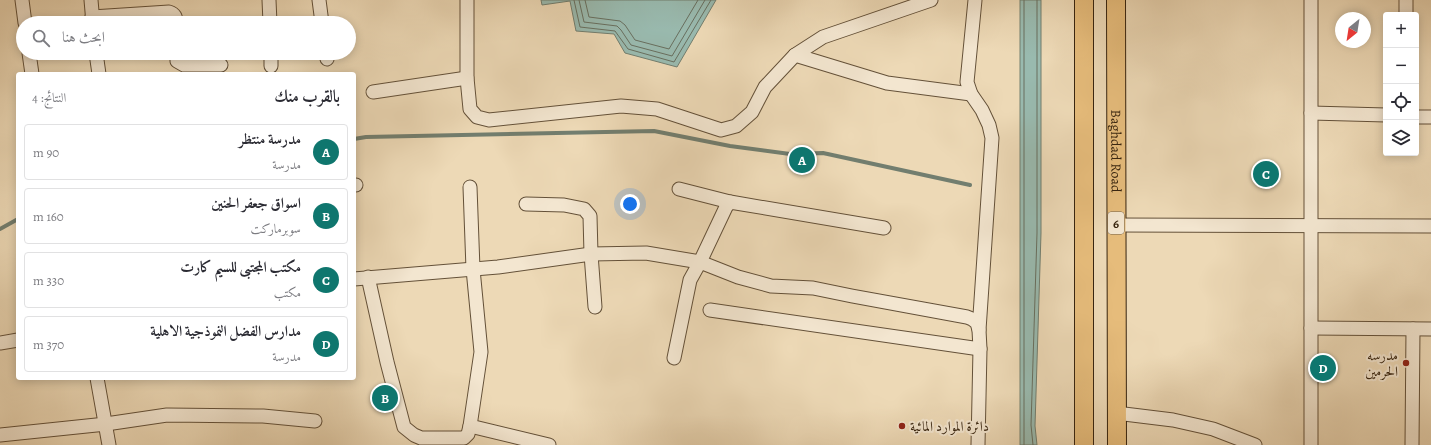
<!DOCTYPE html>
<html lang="ar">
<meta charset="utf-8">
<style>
body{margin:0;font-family:Alegreya,Amiri,serif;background:#f7f7f7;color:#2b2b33;direction:rtl}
.controls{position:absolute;right:12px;top:12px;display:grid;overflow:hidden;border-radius:4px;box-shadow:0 2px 10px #0003}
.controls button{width:36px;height:36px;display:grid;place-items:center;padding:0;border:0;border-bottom:1px solid #e1e1e2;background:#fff;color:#2b2b33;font:20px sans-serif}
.compass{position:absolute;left:1335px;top:12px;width:36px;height:36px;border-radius:50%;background:#fff;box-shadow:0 2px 10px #0003;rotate:210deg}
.you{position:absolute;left:630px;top:204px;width:14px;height:14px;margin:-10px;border:3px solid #fff;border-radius:50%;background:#1a73e8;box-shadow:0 0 0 6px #1a73e833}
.badge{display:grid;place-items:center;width:26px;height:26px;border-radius:50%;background:#0f766e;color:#fff;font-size:13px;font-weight:700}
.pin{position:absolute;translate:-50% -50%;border:2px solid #fff;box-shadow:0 1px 4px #0006}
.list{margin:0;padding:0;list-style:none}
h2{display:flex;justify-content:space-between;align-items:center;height:52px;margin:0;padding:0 16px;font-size:17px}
h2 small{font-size:13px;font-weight:400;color:#7c7c81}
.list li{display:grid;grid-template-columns:26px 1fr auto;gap:12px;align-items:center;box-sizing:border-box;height:56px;margin:0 8px 8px;padding:0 8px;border:1px solid #e1e1e2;border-radius:4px}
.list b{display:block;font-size:15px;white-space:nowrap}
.list p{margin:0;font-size:13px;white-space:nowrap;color:#7c7c81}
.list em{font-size:13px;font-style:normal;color:#7c7c81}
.icon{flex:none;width:22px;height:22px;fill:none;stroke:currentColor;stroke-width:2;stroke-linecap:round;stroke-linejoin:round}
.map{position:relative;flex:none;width:1431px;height:445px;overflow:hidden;direction:ltr}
.search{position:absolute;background:#fff;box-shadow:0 2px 10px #0003;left:16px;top:16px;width:340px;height:44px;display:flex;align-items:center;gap:10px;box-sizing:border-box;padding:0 14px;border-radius:22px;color:#7c7c81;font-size:15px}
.panel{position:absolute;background:#fff;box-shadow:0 2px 10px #0003;left:16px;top:72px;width:340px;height:308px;border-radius:4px;direction:rtl}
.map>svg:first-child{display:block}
.water{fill:#99baaf;stroke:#727e6f}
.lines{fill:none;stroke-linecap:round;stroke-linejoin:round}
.shore{stroke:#686f5f;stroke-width:1}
.stream{stroke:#727e6f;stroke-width:4}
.minor-casing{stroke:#645139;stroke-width:15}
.highway-casing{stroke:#37240f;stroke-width:20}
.minor{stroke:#f3e6d0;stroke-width:13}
.highway{stroke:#e6bc7b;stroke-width:18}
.poi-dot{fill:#8f2418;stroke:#f3e6d0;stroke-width:1.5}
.labels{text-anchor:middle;stroke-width:4;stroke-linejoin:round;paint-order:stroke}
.shield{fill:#f3e6d0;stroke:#6f5e49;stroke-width:1}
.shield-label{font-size:13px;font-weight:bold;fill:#37240f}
.street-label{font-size:14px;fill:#37240f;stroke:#f3e6d0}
.poi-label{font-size:14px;fill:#37240f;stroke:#f3e6d0;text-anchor:end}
</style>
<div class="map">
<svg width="1431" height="445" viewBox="0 0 1431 445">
<rect width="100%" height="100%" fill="#edd9b6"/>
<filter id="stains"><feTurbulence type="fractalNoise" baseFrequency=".005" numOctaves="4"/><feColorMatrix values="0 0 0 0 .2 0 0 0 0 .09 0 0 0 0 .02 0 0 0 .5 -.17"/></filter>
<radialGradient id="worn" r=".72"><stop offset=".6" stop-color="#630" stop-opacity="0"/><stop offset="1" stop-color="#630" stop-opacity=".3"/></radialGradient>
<g class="water">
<path d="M541 0H716L677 67 625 53 614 34 576 31 570 1 542 5Z"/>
<path d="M1020 0H1041V233L1035 426 1037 445H1020Z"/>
</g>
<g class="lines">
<g class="shore">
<path d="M574 0 580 27 615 31 628 49 674 62 711 0"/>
<path d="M579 0 584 22 617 26 621 30 631 45 672 56 705 0"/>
<path d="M585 0 589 17 620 21 625 25 635 40 669 49 698 0"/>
<path d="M1024 445V0"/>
<path d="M1033 445 1031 425 1037 233V0"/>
</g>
<g class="stream">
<path d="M354 139 366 137 654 131 730 146 790 154 823 153 970 185"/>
<path d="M0 229 18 219"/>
</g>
<defs>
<g id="minor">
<path d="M22 0 25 23"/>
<path d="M91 0 93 23"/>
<path d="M269 0 270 23"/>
<path d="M319 0 322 23"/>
<path d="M467 0V78L470 109 477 117 489 120 621 106 657 109 721 130 736 126 752 112 765 87 795 55 823 37 931 0"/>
<path d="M975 0 967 82 971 94 982 110 989 125 992 138 979 330"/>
<path d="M1406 15V0"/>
<path d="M92 17 169 12C175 14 176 17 176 23"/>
<path d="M29 53 32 74"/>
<path d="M96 53 99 74"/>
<path d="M177 53V61L184 65H221"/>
<path d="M271 53V66"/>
<path d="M326 53 327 59"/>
<path d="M795 55 887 83 971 94"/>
<path d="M373 92 467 78"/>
<path d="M1311 113 1386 115"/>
<path d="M1416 117H1431"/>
<path d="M354 185H356"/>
<path d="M679 189 730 202"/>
<path d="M526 204 564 205 584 209 590 216 591 254 595 307"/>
<path d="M1116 225 1431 226"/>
<path d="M368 277 387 362 404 427 414 435 421 438H464L468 434 470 426 481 352 473 269 470 187"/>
<path d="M354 279 498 267 591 254 646 253 700 262 738 277 771 286 813 288 852 296 967 317 972 319 977 323 979 330 980 349 978 445"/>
<path d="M710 310 980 349"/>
<path d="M1311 328 1431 329"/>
<path d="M0 343 18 340"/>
<path d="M674 358 690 280 700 262 726 207 730 202 884 228"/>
<path d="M97 378 109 445"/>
<path d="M1116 413 1173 420 1213 429 1255 445"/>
<path d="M470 426 549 445"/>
<path d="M0 435 106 424 167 415 263 416 315 421"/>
<path d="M1311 445V0"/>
<path d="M1412 445 1413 329"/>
</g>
<g id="highway">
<path d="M1084 0V445"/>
<path id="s1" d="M1116 0 1117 445"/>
</g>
</defs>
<use href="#minor" class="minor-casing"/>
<use href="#highway" class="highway-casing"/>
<use href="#minor" class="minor"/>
<use href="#highway" class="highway"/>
</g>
<g class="poi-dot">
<circle cx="1406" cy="363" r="4"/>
<circle cx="902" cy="426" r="4"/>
</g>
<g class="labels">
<rect class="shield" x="1108" y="212" width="16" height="22" rx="3"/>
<g class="shield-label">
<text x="1116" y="228">6</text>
</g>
<g class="street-label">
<text dy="5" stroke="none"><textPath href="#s1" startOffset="151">Baghdad Road</textPath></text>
</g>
<g class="poi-label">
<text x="1398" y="360">مدرسه<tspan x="1398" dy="16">الحرمين</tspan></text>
<text x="910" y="431" text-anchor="start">دائرة الموارد المائية</text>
</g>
</g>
<rect width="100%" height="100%" filter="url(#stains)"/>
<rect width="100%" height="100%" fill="url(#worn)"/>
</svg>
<div class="controls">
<button>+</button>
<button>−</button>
<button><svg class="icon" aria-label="locate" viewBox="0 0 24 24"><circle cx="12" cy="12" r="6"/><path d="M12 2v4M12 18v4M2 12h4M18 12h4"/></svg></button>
<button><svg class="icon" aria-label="layers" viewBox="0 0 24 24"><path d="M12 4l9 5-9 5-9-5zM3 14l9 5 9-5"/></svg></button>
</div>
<svg class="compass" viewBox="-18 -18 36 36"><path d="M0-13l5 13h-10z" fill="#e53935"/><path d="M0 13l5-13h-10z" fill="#7c7c81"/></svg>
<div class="you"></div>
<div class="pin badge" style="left:802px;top:160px">A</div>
<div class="pin badge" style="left:385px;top:398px">B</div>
<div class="pin badge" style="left:1266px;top:174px">C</div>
<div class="pin badge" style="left:1323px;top:368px">D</div>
<div class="search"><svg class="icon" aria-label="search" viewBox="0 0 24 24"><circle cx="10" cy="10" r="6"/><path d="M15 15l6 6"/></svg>ابحث هنا</div>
<section class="panel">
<h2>بالقرب منك<small>النتائج: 4</small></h2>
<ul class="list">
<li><span class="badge">A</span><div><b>مدرسة منتظر</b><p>مدرسة</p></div><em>90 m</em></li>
<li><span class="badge">B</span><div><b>اسواق جعفر الحنين</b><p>سوبرماركت</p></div><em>160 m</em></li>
<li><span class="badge">C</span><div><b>مكتب المجتبى للسيم كارت</b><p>مكتب</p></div><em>330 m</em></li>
<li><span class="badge">D</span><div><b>مدارس الفضل النموذجية الاهلية</b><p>مدرسة</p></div><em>370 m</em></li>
</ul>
</section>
</div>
